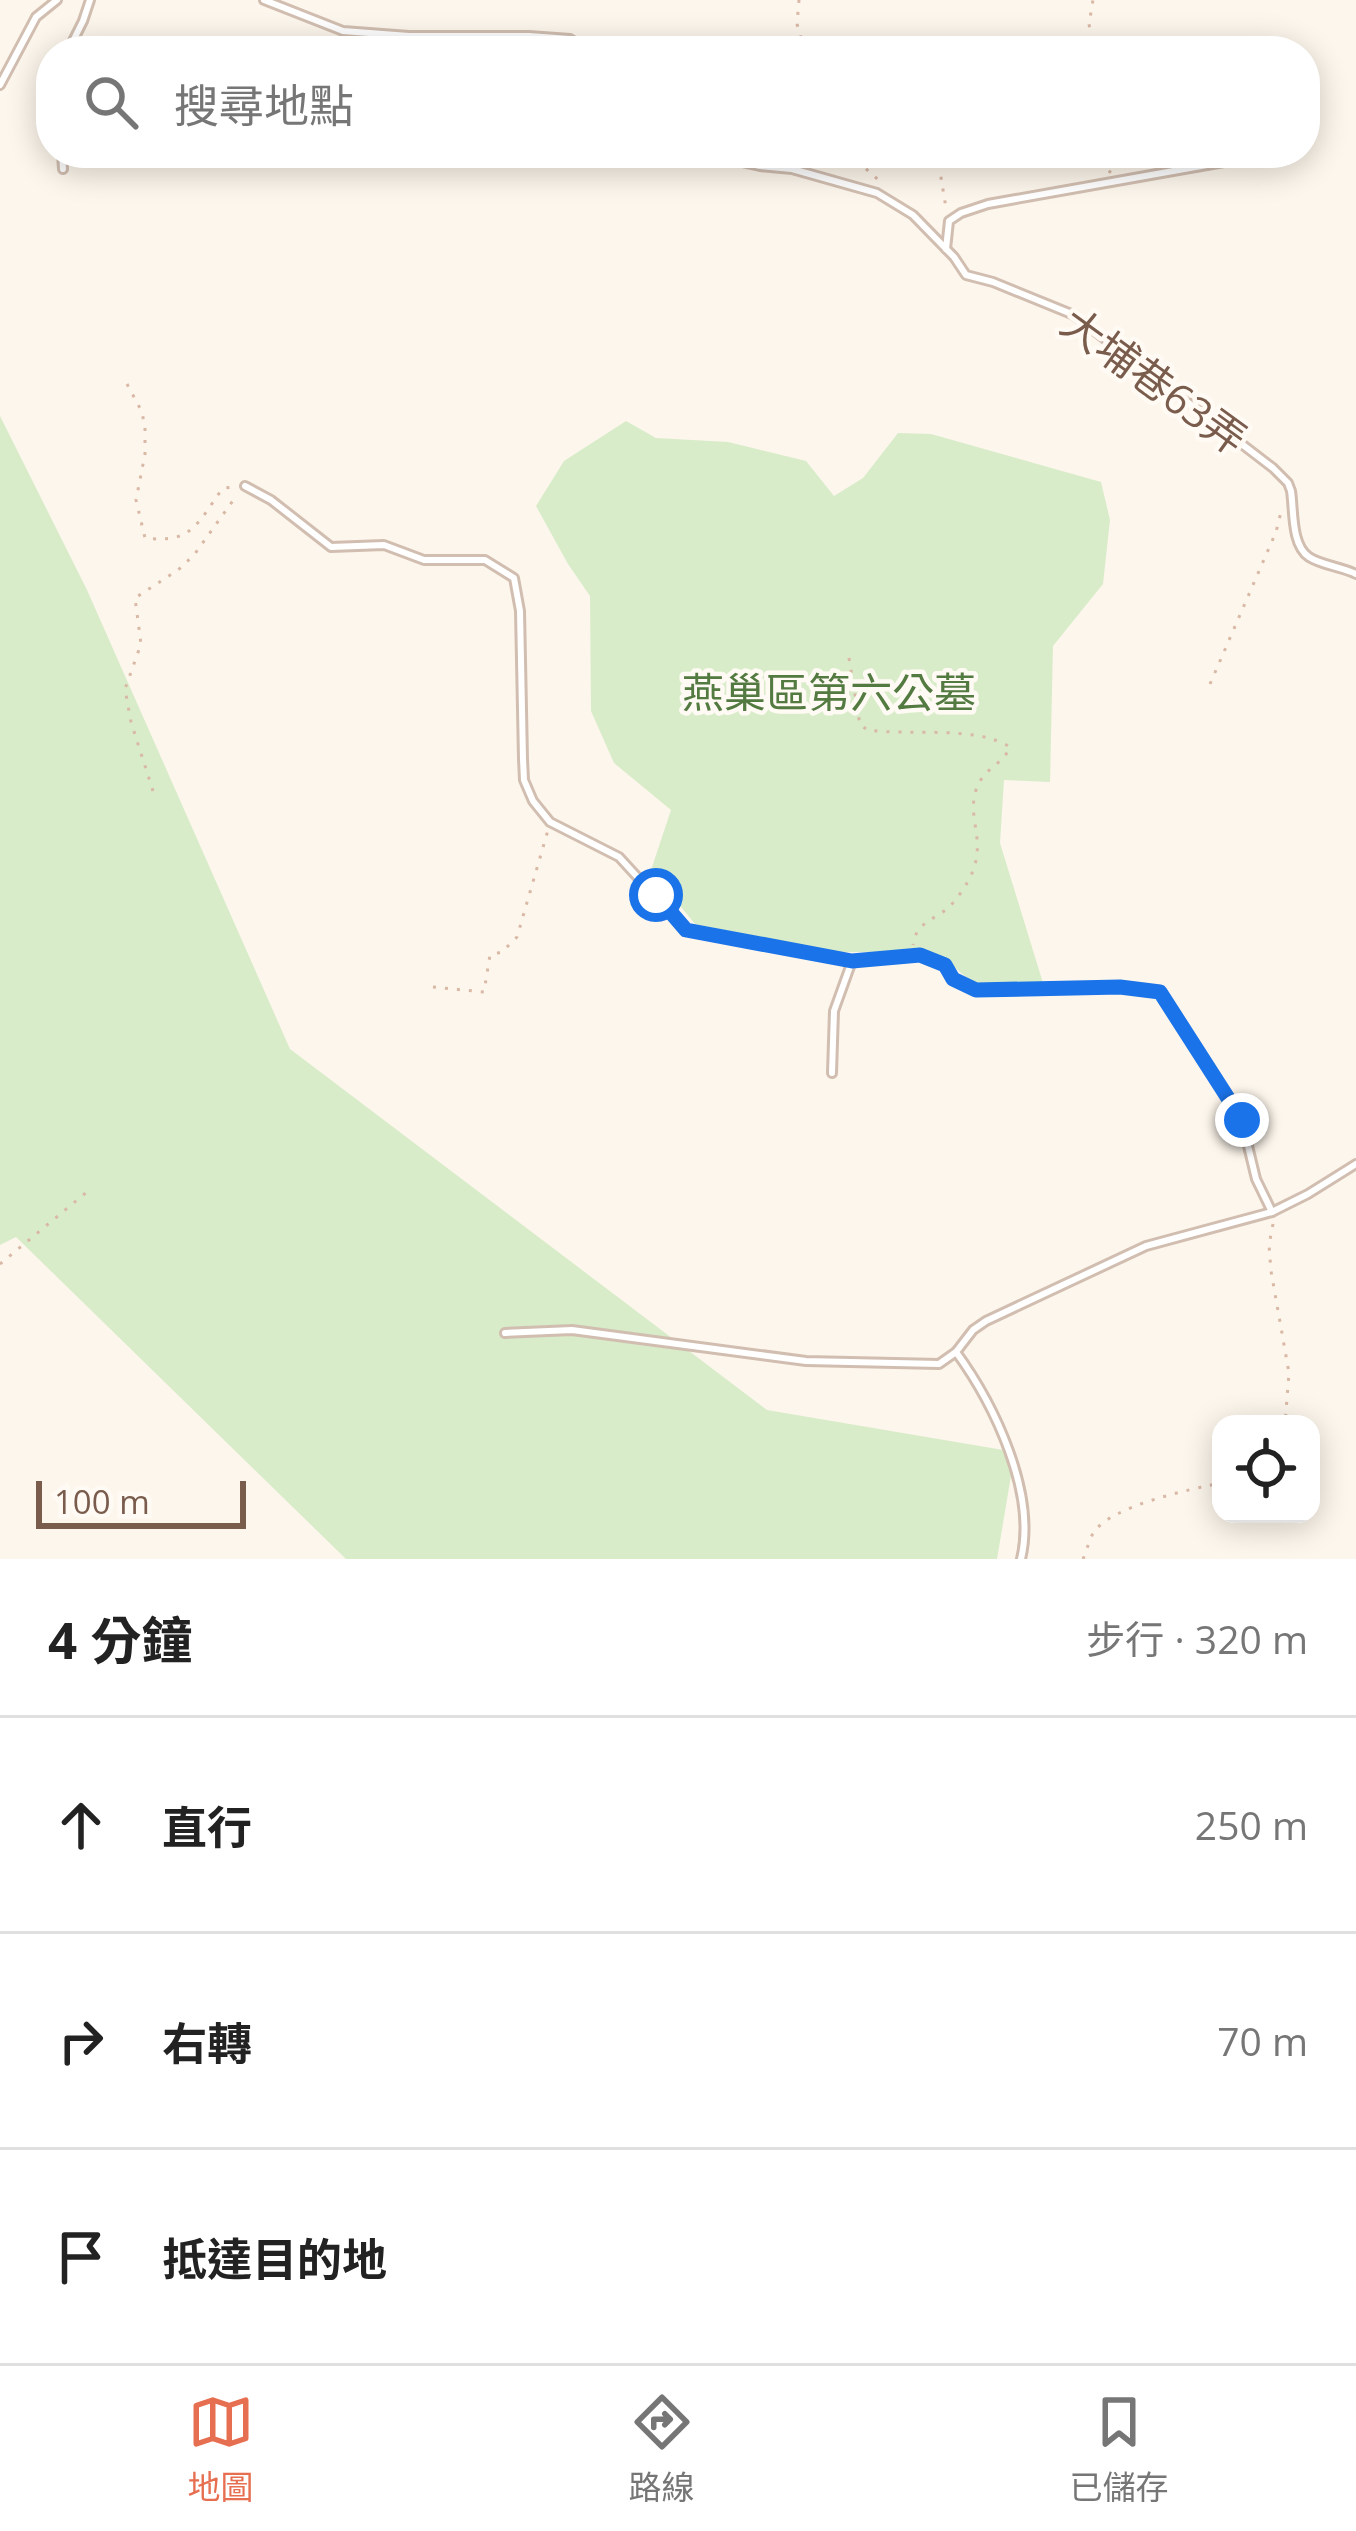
<!DOCTYPE html>
<html lang="zh-TW">
<meta charset="utf-8">
<style>
body{margin:0;font-family:"Open Sans","Noto Sans TC",sans-serif;background:#f6f6f6;color:#222}
.controls{position:absolute;right:36px;bottom:36px;display:grid;overflow:hidden;border-radius:24px;box-shadow:0 6px 30px #0003}
.controls button{width:108px;height:108px;display:grid;place-items:center;padding:0;border:0;border-bottom:3px solid #e0e0e0;background:#fff;color:#222;font:60px sans-serif}
.scale{position:absolute;left:36px;bottom:30px;width:210px;box-sizing:border-box;padding-left:12px;border:6px solid #7a5c4d;border-top:0;font-size:33px;line-height:42px;white-space:nowrap;color:#7a5c4d;-webkit-text-stroke:9px #fffaf3;paint-order:stroke}
.stop{position:absolute;width:36px;height:36px;margin:-27px;border:9px solid #1a73e8;border-radius:50%;background:#fff}
.stop.end{background:#1a73e8;border-color:#fff;box-shadow:0 3px 12px #0008}
.list{margin:0;padding:0;list-style:none}
h2{display:flex;justify-content:space-between;align-items:center;height:156px;margin:0;padding:0 48px;font-size:51px}
h2 small{font-size:39px;font-weight:400;color:#767676}
.list li{display:grid;grid-template-columns:78px 1fr auto;gap:36px;align-items:center;box-sizing:border-box;height:216px;padding:0 48px;border-top:3px solid #e0e0e0}
.list b{display:block;font-size:45px;white-space:nowrap}
.list em{font-size:39px;font-style:normal;color:#767676}
.icon{flex:none;width:66px;height:66px;fill:none;stroke:currentColor;stroke-width:2;stroke-linecap:round;stroke-linejoin:round}
.map{position:relative;flex:none;width:1356px;height:1559px;overflow:hidden}
.search{position:absolute;background:#fff;box-shadow:0 6px 30px #0003;left:36px;right:36px;top:36px;height:132px;display:flex;align-items:center;gap:30px;box-sizing:border-box;padding:0 42px;border-radius:48px;color:#767676;font-size:45px}
.sheet{height:804px;background:#fff}
nav{display:flex;justify-content:space-around;align-items:center;box-sizing:border-box;height:168px;border-top:3px solid #e0e0e0;background:#fff;font-size:33px;color:#767676}
nav a{display:grid;justify-items:center;gap:6px}
nav .on{color:#e76f51}
.map>svg:first-child{display:block}
.green{fill:#d8ecc9}
.lines{fill:none;stroke-linecap:round;stroke-linejoin:round}
.service-casing{stroke:#d1beb0;stroke-width:12}
.path{stroke:#d9b8a5;stroke-width:3;stroke-dasharray:3 9;stroke-linecap:butt}
.service{stroke:#fff;stroke-width:6}
.route{stroke:#1a73e8;stroke-width:15}
.labels{text-anchor:middle;stroke-width:9;stroke-linejoin:round;paint-order:stroke}
.street-label{font-size:42px;fill:#7a5c4d;stroke:#fffaf3}
.park-label{font-size:42px;fill:#537a41;stroke:#fffaf3}
</style>
<div class="map">
<svg width="1356" height="1559" viewBox="0 0 1356 1559">
<rect width="100%" height="100%" fill="#fdf6ec"/>
<g class="green">
<path d="M0 416 87 590 290 1049 767 1410 1015 1452 997 1559H346L16 1237 0 1245Z"/>
<path d="M626 421 656 438 728 442 806 461 834 496 863 478 898 433 931 434 1101 482 1110 520 1103 584 1053 646 1050 782 1004 780 1000 843 1043 983C1022 984 990 991 971 980 955 970 947 957 928 952H831L695 924 651 870 671 810 614 763 591 711 590 596 568 564 536 506 564 461Z"/>
</g>
<g class="lines">
<defs>
<g id="service">
<path d="M264 0 343 31 409 36H529L570 39 589 51"/>
<path d="M68 51 83 21 90 0"/>
<path d="M0 85 36 17 57 0"/>
<path d="M62 153 63 169"/>
<path d="M701 153 760 166 792 169 877 193 913 215 954 257 966 275 993 282 1074 315 1273 468 1288 483 1291 491C1294 510 1291 545 1309 557 1321 565 1342 567 1356 574"/>
<path d="M946 249 949 221 961 213 988 204 1252 157 1260 153"/>
<path d="M245 486 271 500 331 547 384 545 424 560H485L514 578 520 611 523 759 524 780 533 801 550 822 619 857 686 930 852 961 919 955 945 965 953 979 976 990 1120 987 1159 991 1242 1121 1256 1179 1272 1212"/>
<path d="M832 1073 834 1011 852 961"/>
<path d="M505 1333 572 1330 806 1361 939 1364 956 1352"/>
<path d="M1021 1559C1037 1493 994 1404 956 1352L973 1330 986 1321 1146 1246 1272 1212 1308 1194 1356 1164"/>
</g>
</defs>
<use href="#service" class="service-casing"/>
<g class="path">
<path d="M799 0 797 24 805 51"/>
<path d="M1093 51 1089 24 1093 0"/>
<path d="M848 153 882 183"/>
<path d="M937 153 946 208"/>
<path d="M1109 173 1115 164 1113 153"/>
<path d="M127 384 142 412 145 428V454L136 500 145 538C193 544 197 523 223 488L237 487"/>
<path d="M849 658 860 725 868 730C908 736 975 725 1010 747 1003 765 983 768 976 790 966 821 990 844 967 883 963 890 956 900 950 906 936 920 916 921 913 945"/>
<path d="M1210 684 1276 532 1282 508"/>
<path d="M153 791 131 722 125 689 141 644 135 598 178 570 194 555 237 495"/>
<path d="M433 987 484 992 490 955 502 952 517 937 548 830"/>
<path d="M1273 1224 1269 1245 1271 1271 1289 1373 1285 1424"/>
<path d="M0 1264 88 1191"/>
<path d="M1083 1559C1087 1551 1089 1539 1094 1532 1111 1506 1191 1489 1221 1483"/>
</g>
<use href="#service" class="service"/>
</g>
<g class="lines">
<path class="route" d="M656 895 686 930 852 961 920 955 945 965 953 979 976 990 1120 987 1160 992 1242 1120"/>
</g>
<g class="labels">
<g class="street-label">
<text transform="translate(1154 381) rotate(36)" y="15">大埔巷63弄</text>
</g>
<g class="park-label">
<text x="829" y="708">燕巢區第六公墓</text>
</g>
</g>
</svg>
<div class="controls">
<button><svg class="icon" aria-label="locate" viewBox="0 0 24 24"><circle cx="12" cy="12" r="6"/><path d="M12 2v4M12 18v4M2 12h4M18 12h4"/></svg></button>
</div>
<div class="scale">100 m</div>
<div class="stop" style="left:656px;top:895px"></div>
<div class="stop end" style="left:1242px;top:1120px"></div>
<div class="search"><svg class="icon" aria-label="search" viewBox="0 0 24 24"><circle cx="10" cy="10" r="6"/><path d="M15 15l6 6"/></svg>搜尋地點</div>
</div>
<section class="sheet">
<h2>4 分鐘<small>步行 · 320 m</small></h2>
<ul class="list">
<li><svg class="icon" aria-label="ahead" viewBox="0 0 24 24"><path d="M12 20V5M6 11l6-6 6 6"/></svg><div><b>直行</b></div><em>250 m</em></li>
<li><svg class="icon" aria-label="right" viewBox="0 0 24 24"><path d="M7 20v-9h11M14 6l5 5-5 5"/></svg><div><b>右轉</b></div><em>70 m</em></li>
<li><svg class="icon" aria-label="arrive" viewBox="0 0 24 24"><path d="M6 21V4h12l-3 4 3 4H6"/></svg><div><b>抵達目的地</b></div></li>
</ul>
</section>
<nav>
<a class="on"><svg class="icon" aria-label="map" viewBox="0 0 24 24"><path d="M3 6l6-2 6 2 6-2v14l-6 2-6-2-6 2zM9 4v14M15 6v14"/></svg>地圖</a>
<a><svg class="icon" aria-label="directions" viewBox="0 0 24 24"><path d="M12 3l9 9-9 9-9-9zM9 14v-3h6M13 9l2 2-2 2"/></svg>路線</a>
<a><svg class="icon" aria-label="saved" viewBox="0 0 24 24"><path d="M7 4h10v16l-5-4-5 4z"/></svg>已儲存</a>
</nav>
